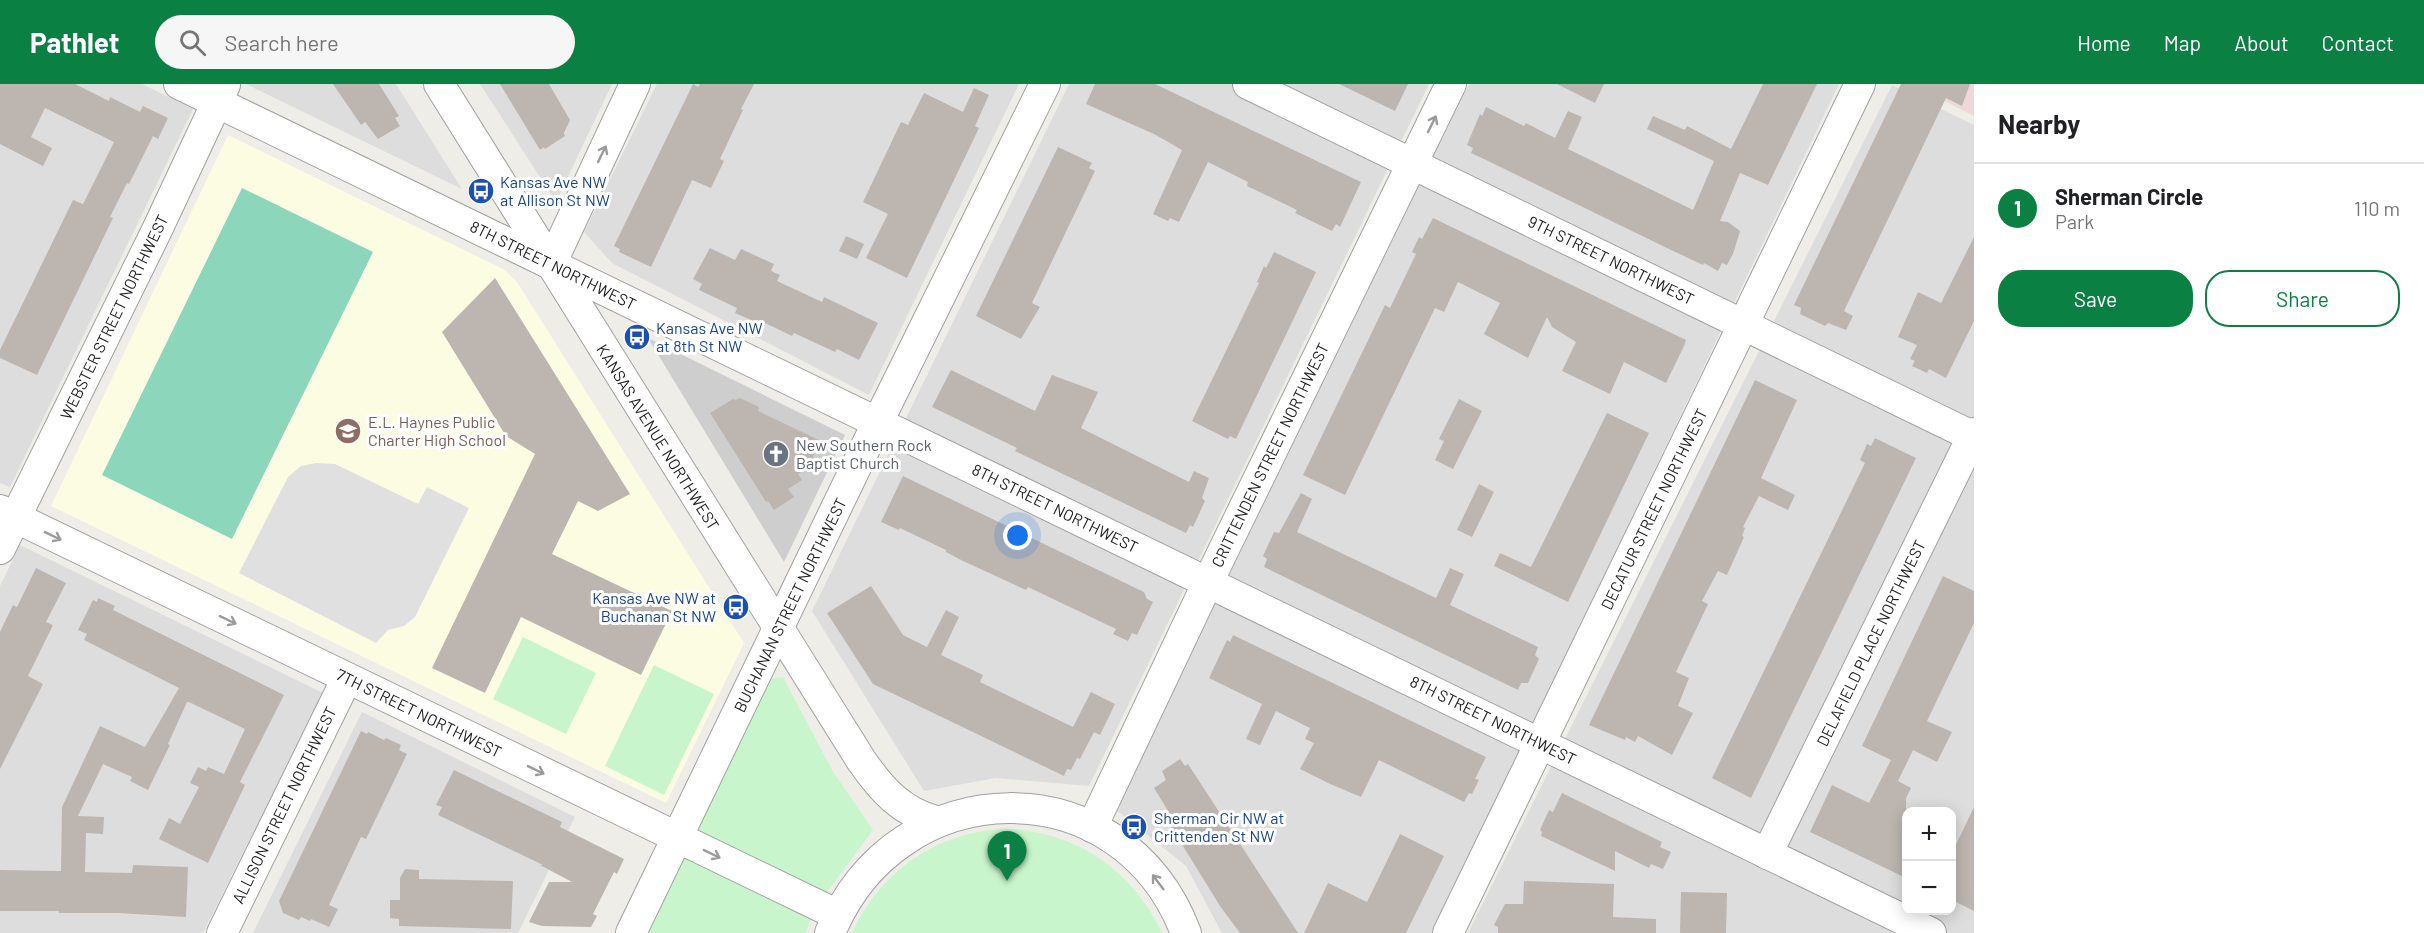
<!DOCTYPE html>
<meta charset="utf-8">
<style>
body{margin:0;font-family:Barlow,sans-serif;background:#f6f6f6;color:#202124}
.controls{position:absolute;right:18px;bottom:18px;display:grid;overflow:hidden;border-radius:12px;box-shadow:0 3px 15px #0003}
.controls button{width:54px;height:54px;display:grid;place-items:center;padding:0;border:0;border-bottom:2px solid #e0e0e0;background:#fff;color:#202124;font:30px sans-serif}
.you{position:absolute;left:1018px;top:452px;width:21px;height:21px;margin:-15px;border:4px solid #fff;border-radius:50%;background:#1a73e8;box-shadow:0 0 0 9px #1a73e833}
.badge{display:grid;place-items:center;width:39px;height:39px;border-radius:50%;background:#0b8043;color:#fff;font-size:20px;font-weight:700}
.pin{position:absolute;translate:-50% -50px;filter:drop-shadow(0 2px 3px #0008)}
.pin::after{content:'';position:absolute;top:32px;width:21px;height:18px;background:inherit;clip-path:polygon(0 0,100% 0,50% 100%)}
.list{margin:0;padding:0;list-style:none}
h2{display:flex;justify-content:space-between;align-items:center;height:78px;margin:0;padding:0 24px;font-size:26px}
h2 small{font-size:20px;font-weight:400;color:#757577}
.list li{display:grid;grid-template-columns:39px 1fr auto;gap:18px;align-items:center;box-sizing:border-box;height:90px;padding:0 24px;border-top:2px solid #e0e0e0}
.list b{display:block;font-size:22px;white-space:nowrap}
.list p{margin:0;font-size:20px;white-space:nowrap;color:#757577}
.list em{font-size:20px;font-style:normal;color:#757577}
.actions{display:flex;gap:12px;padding:18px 24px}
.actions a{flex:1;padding:14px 0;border:2px solid #0b8043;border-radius:24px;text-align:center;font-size:21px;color:#0b8043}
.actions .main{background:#0b8043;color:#fff}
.icon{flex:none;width:33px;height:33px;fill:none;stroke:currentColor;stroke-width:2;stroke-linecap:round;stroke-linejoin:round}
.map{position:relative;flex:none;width:1974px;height:849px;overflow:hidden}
header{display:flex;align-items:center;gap:36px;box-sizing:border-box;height:84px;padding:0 30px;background:#0b8043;color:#fff}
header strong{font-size:28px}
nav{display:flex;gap:33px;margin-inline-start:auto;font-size:21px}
.search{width:420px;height:54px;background:#f6f6f6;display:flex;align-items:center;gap:15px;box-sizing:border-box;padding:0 21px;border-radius:33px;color:#757577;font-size:22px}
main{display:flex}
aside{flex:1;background:#fff}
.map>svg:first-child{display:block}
.residential{fill:#dedddd;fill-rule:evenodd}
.commercial{fill:#eed9d8}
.education{fill:#fcfce3}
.religious{fill:#cecece}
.park{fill:#c9f5cd}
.pitch{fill:#8cd7bc}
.parking{fill:#e0e0e0}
.building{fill:#bdb6b0}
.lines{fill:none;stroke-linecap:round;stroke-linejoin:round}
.minor-casing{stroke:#a1a1a1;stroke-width:32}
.minor{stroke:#fff;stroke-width:30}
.oneway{stroke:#9b9b9b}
.labels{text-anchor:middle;stroke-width:6;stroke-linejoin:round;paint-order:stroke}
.transit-label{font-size:16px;fill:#164399;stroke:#fff;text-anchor:start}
.street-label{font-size:16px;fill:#202020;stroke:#fff}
.education-label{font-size:16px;fill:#785e54;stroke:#fff;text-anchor:start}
.worship-label{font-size:16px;fill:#5b616d;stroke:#fff;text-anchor:start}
</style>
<header>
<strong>Pathlet</strong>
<div class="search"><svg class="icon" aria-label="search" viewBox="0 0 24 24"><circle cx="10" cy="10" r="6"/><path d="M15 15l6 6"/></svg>Search here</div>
<nav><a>Home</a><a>Map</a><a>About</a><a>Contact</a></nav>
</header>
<main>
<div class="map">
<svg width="1974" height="849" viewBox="0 0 1974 849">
<rect width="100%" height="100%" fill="#efede7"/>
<g class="residential">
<path d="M0 0H142L193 25 10 403 0 399Z"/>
<path d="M246 0H396L462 105Z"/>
<path d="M480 0H612L556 118Z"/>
<path d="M657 0H1019L869 311 612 179 584 148Z"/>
<path d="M1069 0H1429L1089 702 996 694 924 707 812 527Z"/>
<path d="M1469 0H1839L1433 849H1222L1186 782 1115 725Z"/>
<path d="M1892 1 1974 41V849H1468ZM1906 728H1952V826H1906Z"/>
<path d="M20 461 323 609 203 849H0V502Z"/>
<path d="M362 628 575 733 518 849H253Z"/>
</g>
<path class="commercial" d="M1911 0H1974V32Z"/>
<path class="education" d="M228 51 505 186 517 198 744 559 666 719 51 422Z"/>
<path class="religious" d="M648 254 845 351 784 478Z"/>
<g class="park">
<path d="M523 553 596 589 566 650 493 615Z"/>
<path d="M654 581 714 610 664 711 605 682Z"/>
<path d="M783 593 832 686 873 746 827 808 694 750 770 595Z"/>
<path d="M1007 745C1077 748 1132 786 1162 849H852C881 786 938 747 1007 745Z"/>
<path d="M682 773 811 835 806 849H645Z"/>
</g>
<path class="pitch" d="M242 104 373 168 232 455 102 391Z"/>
<path class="parking" d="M316 379 335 380 418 420 427 403 469 424 415 533 404 542 388 546 376 559 239 489 288 393 301 382Z"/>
<g class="building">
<path d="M0 0H75L109 17 110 13 140 28 143 22 168 34 158 55 153 52 129 100 127 99 110 133 113 134 37 291 0 274V266L73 116 83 120 114 58 45 24 31 53 52 64 43 82 0 60Z"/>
<path d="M333 0H379L399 32 395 34 400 42 378 55 365 38 361 41Z"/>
<path d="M500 0H549L570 36 564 49 565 52 545 65 544 63 540 66Z"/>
<path d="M693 0 698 3 700 0H754L741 25 743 26 720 75 724 77 711 104 692 96 651 183 619 168 620 165 614 162Z"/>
<path d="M1095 0H1155L1361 98 1340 143 1336 140 1332 147 1295 129 1297 126 1247 102 1248 98 1208 78 1179 138 1170 134 1168 137 1153 130 1182 66 1154 50 1086 20Z"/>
<path d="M1339 0H1408L1395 27Z"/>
<path d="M1557 0H1604L1595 19Z"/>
<path d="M1763 0H1817L1768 101 1740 89 1720 137 1728 138 1740 147 1733 170 1727 181 1722 179 1718 187 1704 179 1703 181 1669 165 1486 76 1471 69 1473 64 1467 61 1480 30 1482 32 1486 23 1524 42 1526 39 1555 54 1568 27 1582 33 1568 65 1693 126 1714 77 1647 45 1653 32 1685 46 1687 42 1731 65Z"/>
<path d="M1901 0H1970L1962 22 1946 14 1844 227 1853 232 1846 246 1828 239 1825 242 1800 230 1801 224 1794 221Z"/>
<path d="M974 4 989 11 975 42 979 44 907 194 866 174 888 130 863 118 901 38 908 41 924 9 963 28Z"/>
<path d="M1058 63 1092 79 1089 84 1095 87 1032 219 1040 223 1021 255 976 232Z"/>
<path d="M1433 134 1686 256 1684 262 1666 299 1624 278 1610 310 1562 287 1576 258 1552 243 1547 233 1528 274 1484 250 1500 219 1458 198 1444 228 1435 224 1345 411 1303 391 1385 221 1390 224 1416 170 1412 168 1419 153 1422 155Z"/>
<path d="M846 152 864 160 857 175 839 167Z"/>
<path d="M1974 153V237L1946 294 1929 285 1927 289 1912 282 1915 277 1910 275 1917 261 1898 253 1918 208 1941 219Z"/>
<path d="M710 164 735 176 741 165 774 180 771 187 780 191 777 197 822 218 824 213 878 239 859 276 837 265 835 268 794 249 792 252 759 236 758 239 735 229 737 224 699 206 702 200 693 195Z"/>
<path d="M1274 168 1316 188 1236 355 1230 352 1228 355 1192 337 1259 199 1257 198 1264 182 1266 184Z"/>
<path d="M495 194 630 410 598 427 578 417 552 470 672 527 641 591 521 533 485 609 432 584 535 370 506 352 442 248Z"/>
<path d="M951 286 1035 327 1052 291 1098 308 1081 344 1189 398 1194 387 1209 394 1202 414 1205 417 1193 443 1190 441 1186 449 1015 367 1017 364 932 323Z"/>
<path d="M1755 296 1797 316 1761 394 1795 411 1788 426 1759 412 1743 443 1745 444 1742 452 1744 453 1727 491 1718 487 1702 517 1708 520 1676 588 1689 594 1678 622 1693 629 1672 671 1638 652 1635 658 1626 653 1625 656 1589 641Z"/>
<path d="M740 314 759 323 758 327 821 357 808 384 798 390 802 396 788 405 794 413 774 426 768 417 766 418 710 329 733 315 735 316Z"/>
<path d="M1459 315 1482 327 1453 385 1435 376 1444 357 1439 355Z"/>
<path d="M1607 329 1649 349 1568 518 1494 482 1500 469 1531 483Z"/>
<path d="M1875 354 1916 374 1751 714 1712 694 1865 379 1860 376 1867 360 1871 362Z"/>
<path d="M903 392 1144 508 1147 515 1153 518 1137 551 1132 549 1128 557 1113 550 1116 545 1028 503 1026 506 963 477 946 468V466L900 444 899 446 881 438Z"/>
<path d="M1479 400 1494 408 1472 453 1457 446Z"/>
<path d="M1301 409 1312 415 1297 448 1436 514 1450 484 1464 490 1450 521 1538 563 1535 571 1539 575 1528 599H1521L1518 606 1264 483 1267 475 1263 472 1274 448 1279 449Z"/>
<path d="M36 484 66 499 46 538 53 541 28 592 43 600 0 685V548L13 521 17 523Z"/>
<path d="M1943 492 1974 507V539L1927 637 1952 648 1937 678 1913 666 1898 697 1911 704 1906 714V794L1810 748 1832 701 1869 719 1891 676 1862 662Z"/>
<path d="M871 502 903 551 927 563 946 526 959 533 941 571 983 591 980 598 1073 643 1091 608 1115 620 1100 651 1094 648 1080 675 1077 674 1071 686 1067 685 1064 692 873 600 827 529Z"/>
<path d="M98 514 115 522 113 526 284 611 240 698 245 701 208 779 159 755 169 734 180 740 199 703 190 699 198 683 206 687 208 683 224 690 245 645 189 618H187L168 660 170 661 148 706 130 697 132 693 103 680 78 732 104 733 103 750 86 749 85 788 132 789 133 781 188 783 186 833 118 829H59V827H0V786L61 787 62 723 100 642 145 663 179 604 84 556 87 550 78 546 93 516 97 518Z"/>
<path d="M1233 551 1486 673 1475 695 1479 696 1472 710 1469 709 1464 718 1379 676 1361 713 1328 699 1300 685 1314 659 1305 655 1310 644 1276 627 1260 661 1246 655 1262 620 1209 594 1227 556 1230 558Z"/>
<path d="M361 647 367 650 368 648 384 656 386 654 401 661 399 666 407 670 366 755 361 753 329 821 338 825 329 843 311 835 310 837 301 833 299 836 283 829 279 817Z"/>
<path d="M1180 675 1185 682 1188 680 1298 849H1240L1220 822 1170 741 1175 738 1154 704 1166 696 1162 687Z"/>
<path d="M454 686 562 738 560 743 624 775 617 790 614 788 593 830 597 832 591 843 542 842 529 838 549 798H572L540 781H543L438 731 442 723 436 721Z"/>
<path d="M1562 709 1662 758 1660 763 1671 768 1663 785 1651 780 1649 784 1615 767V787L1541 752 1542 748 1540 746 1549 726 1553 728Z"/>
<path d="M1974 723V827L1952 816V769Z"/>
<path d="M1400 750 1444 772 1406 849H1304L1328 799 1367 818Z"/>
<path d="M405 785 419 786V795L513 797 511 845 399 842V835L390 834V816H400V794Z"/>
<path d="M1524 797 1614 800 1613 833 1656 835V849H1498V843L1494 841 1505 820H1523Z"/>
<path d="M1681 808 1727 809 1726 849H1680Z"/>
</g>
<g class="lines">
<defs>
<g id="minor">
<path d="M179 0 1931 849"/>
<path d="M439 0 861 676C881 705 901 728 936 737"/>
<path d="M1248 0 1974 353"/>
<path d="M551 180 635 0"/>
<path d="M0 426 838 831"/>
<path d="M0 465 157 146 225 1"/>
<path d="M1092 743 1208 498 1451 0"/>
<path d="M1767 770 1974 349"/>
<path d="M222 849 347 594"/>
<path d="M631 849 869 356 1045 0"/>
<path d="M830 849C897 685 1122 680 1186 849"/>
<path d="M1448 849 1860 0"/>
</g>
</defs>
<use href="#minor" class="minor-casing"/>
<use href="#minor" class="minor"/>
</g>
<defs><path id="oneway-shaft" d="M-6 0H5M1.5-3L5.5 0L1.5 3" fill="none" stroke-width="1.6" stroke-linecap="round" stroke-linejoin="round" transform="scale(1.5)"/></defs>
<g class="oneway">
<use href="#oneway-shaft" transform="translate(1432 40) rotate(-64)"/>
<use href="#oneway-shaft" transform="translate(602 70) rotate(-64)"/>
<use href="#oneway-shaft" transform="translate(53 452) rotate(26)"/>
<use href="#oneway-shaft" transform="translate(228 536) rotate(26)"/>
<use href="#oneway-shaft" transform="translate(536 686) rotate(26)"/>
<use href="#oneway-shaft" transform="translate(712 770) rotate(26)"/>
<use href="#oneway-shaft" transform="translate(1158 798) rotate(-127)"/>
</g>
<defs>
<symbol id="bus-disc" viewBox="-11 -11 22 22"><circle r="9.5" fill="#1a4fb4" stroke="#fff"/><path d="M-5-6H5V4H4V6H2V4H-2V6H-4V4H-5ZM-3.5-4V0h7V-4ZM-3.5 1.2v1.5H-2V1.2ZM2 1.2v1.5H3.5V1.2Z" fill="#fff"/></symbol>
<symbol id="school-disc" viewBox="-11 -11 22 22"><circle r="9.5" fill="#8d6e63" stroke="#fff"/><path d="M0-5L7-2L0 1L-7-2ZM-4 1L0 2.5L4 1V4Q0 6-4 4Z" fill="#fff"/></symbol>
<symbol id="church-disc" viewBox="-11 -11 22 22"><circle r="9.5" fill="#6b7280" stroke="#fff"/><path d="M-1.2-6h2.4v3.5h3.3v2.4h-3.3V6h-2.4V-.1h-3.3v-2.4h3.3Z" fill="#fff"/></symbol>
</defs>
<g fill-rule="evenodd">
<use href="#bus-disc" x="466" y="92" width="30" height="30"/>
<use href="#bus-disc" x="622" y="238" width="30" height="30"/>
<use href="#school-disc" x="333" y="332" width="30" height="30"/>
<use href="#church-disc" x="761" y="355" width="30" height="30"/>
<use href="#bus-disc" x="721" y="508" width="30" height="30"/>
<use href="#bus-disc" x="1119" y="728" width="30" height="30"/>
</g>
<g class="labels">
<g class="transit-label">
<text x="500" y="104">Kansas Ave NW<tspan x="500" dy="18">at Allison St NW</tspan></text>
<text x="656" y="250">Kansas Ave NW<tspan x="656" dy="18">at 8th St NW</tspan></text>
<text x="716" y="520" text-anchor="end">Kansas Ave NW at<tspan x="716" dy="18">Buchanan St NW</tspan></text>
<text x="1154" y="740">Sherman Cir NW at<tspan x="1154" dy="18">Crittenden St NW</tspan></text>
</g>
<g class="street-label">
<text transform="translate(1611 176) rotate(26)" y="6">9TH STREET NORTHWEST</text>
<text transform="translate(553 181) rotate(26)" y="6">8TH STREET NORTHWEST</text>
<text transform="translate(114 233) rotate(-64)" y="6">WEBSTER STREET NORTHWEST</text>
<text transform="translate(658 353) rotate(58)" y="6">KANSAS AVENUE NORTHWEST</text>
<text transform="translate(1270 371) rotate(-64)" y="6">CRITTENDEN STREET NORTHWEST</text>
<text transform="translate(1055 424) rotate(26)" y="6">8TH STREET NORTHWEST</text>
<text transform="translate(1654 425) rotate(-64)" y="6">DECATUR STREET NORTHWEST</text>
<text transform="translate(790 521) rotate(-64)" y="6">BUCHANAN STREET NORTHWEST</text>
<text transform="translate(1871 559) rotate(-64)" y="6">DELAFIELD PLACE NORTHWEST</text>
<text transform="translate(419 629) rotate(26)" y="6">7TH STREET NORTHWEST</text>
<text transform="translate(1493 636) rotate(26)" y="6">8TH STREET NORTHWEST</text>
<text transform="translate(284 721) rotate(-64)" y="6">ALLISON STREET NORTHWEST</text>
</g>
<g class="education-label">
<text x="368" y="344">E.L. Haynes Public<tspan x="368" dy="18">Charter High School</tspan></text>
</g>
<g class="worship-label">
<text x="796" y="367">New Southern Rock<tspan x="796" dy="18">Baptist Church</tspan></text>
</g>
</g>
</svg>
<div class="controls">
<button>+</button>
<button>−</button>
</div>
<div class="you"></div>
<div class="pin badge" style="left:1007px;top:797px">1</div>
</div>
<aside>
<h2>Nearby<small></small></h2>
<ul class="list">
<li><span class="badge">1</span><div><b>Sherman Circle</b><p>Park</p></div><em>110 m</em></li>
</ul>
<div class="actions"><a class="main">Save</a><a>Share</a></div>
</aside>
</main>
